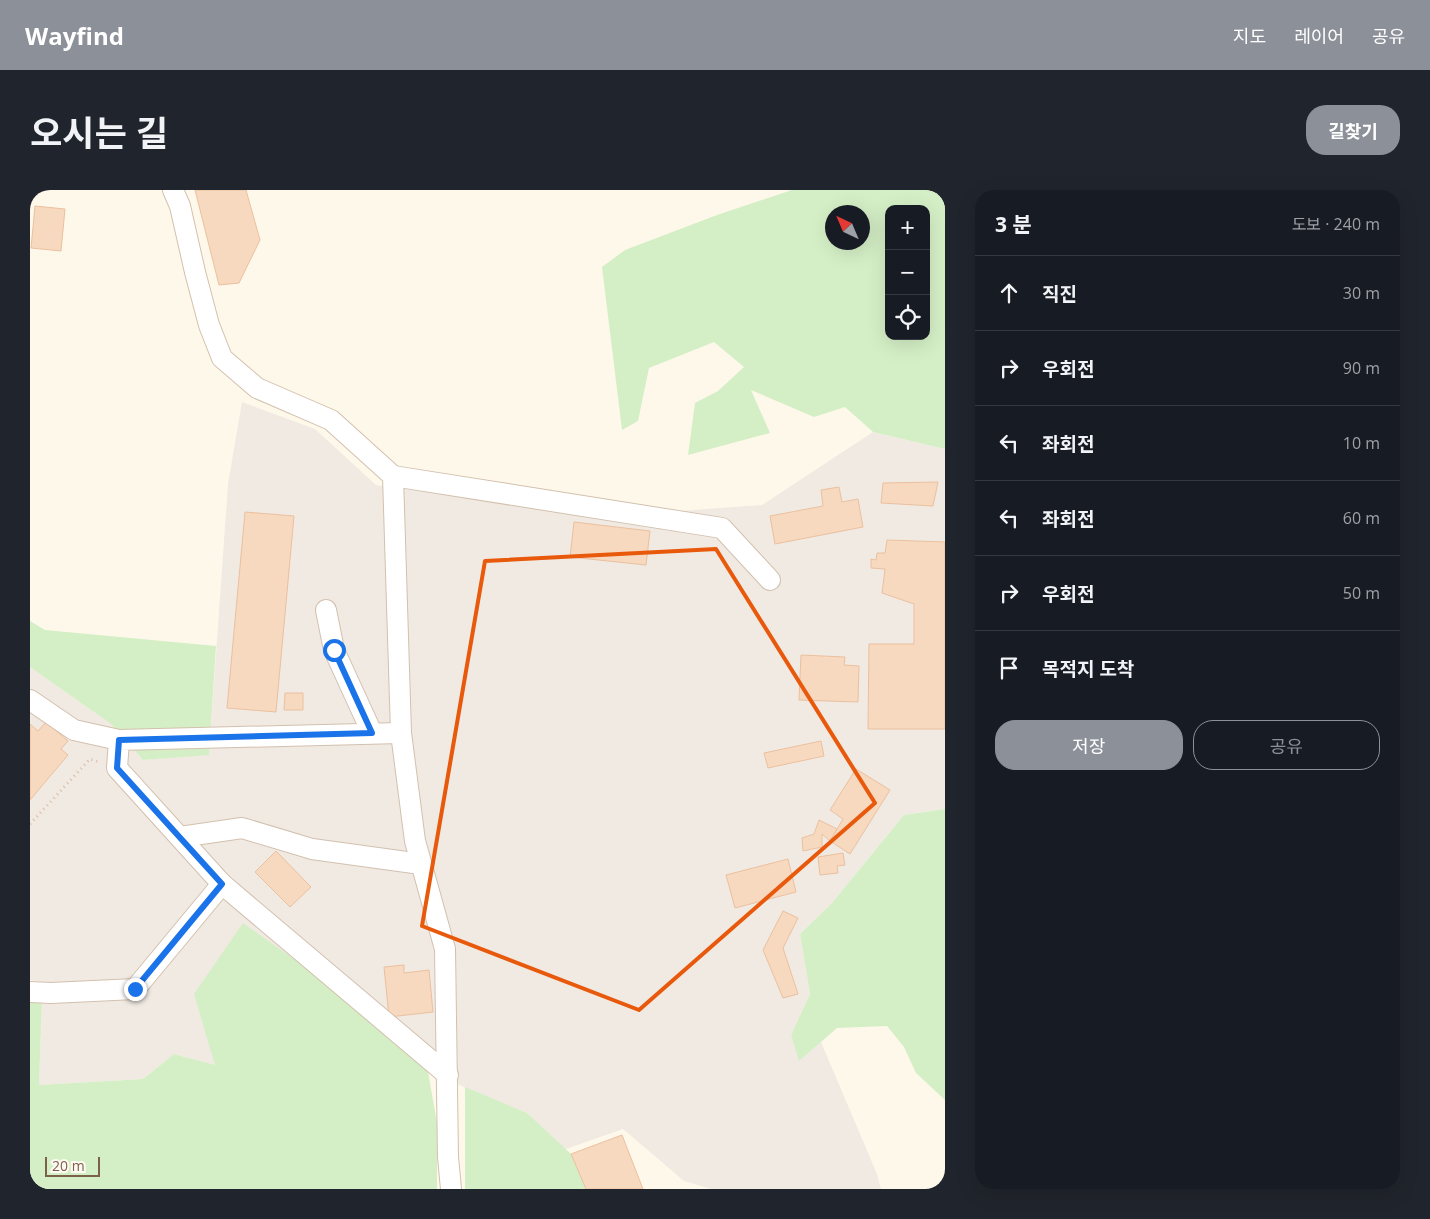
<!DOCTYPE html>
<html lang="ko">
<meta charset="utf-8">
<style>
body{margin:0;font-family:"Open Sans","Noto Sans KR",sans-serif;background:#20242c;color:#f1f3f6}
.controls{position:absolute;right:15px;top:15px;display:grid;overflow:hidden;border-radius:10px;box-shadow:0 5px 20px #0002}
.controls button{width:45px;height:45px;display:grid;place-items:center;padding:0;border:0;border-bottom:1px solid #363941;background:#171b24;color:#f1f3f6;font:25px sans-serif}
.compass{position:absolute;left:795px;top:15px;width:45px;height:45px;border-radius:50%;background:#171b24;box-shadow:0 5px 20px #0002;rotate:316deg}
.scale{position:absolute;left:15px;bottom:12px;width:55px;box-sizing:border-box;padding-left:5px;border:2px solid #7d5f4a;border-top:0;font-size:14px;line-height:18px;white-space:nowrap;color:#7d5f4a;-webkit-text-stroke:4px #fffbf3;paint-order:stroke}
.stop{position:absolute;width:15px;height:15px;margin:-11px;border:4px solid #1a73e8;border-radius:50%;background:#fff}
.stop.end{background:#1a73e8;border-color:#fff;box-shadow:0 1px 5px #0008}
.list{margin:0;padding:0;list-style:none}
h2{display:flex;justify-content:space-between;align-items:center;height:65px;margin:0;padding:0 20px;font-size:21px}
h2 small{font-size:16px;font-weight:400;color:#9ea1a6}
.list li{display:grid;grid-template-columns:32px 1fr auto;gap:15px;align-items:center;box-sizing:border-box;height:75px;padding:0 20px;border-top:1px solid #363941}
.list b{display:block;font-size:19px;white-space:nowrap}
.list em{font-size:16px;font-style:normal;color:#9ea1a6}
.actions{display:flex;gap:10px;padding:15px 20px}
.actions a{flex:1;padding:11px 0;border:1px solid #8c9099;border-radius:20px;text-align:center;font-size:18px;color:#8c9099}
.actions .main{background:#8c9099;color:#fff}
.icon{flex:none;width:28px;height:28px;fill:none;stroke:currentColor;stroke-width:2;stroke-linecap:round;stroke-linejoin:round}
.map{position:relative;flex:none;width:915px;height:999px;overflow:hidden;border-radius:20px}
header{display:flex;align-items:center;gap:30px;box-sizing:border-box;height:70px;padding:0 25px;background:#8c9099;color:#fff}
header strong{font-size:24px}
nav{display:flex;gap:28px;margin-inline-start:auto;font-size:18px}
.intro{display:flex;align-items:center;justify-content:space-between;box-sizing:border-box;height:120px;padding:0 30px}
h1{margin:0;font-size:35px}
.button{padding:12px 22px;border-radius:20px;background:#8c9099;color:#fff;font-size:18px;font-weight:700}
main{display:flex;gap:30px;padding:0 30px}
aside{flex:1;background:#171b24;border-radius:20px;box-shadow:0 5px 20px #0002}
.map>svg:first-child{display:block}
.industrial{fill:#f0eae3}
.green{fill:#d4efc6;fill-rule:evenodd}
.building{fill:#f7d9bf;stroke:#ebc09e}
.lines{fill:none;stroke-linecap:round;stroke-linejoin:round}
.minor-casing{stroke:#d3c0ae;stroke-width:22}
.path{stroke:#ddbca1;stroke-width:3;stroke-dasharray:1 4;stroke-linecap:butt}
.minor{stroke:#fff;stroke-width:20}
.route{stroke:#1a73e8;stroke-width:6}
.marked{fill:none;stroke:#e8590c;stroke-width:4;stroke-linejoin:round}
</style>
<header>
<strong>Wayfind</strong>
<nav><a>지도</a><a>레이어</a><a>공유</a></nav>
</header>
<div class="intro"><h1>오시는 길</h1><a class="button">길찾기</a></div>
<main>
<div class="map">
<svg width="915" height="999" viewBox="0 0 915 999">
<rect width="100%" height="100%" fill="#fef8ea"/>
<path class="industrial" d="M212 212 285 239 346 295 579 326 732 315 843 242 915 259V619L874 625 802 713 770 744 780 804 761 845 769 870 791 852 847 984 851 999H681L654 991 593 939 533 960 497 923 398 882 278 779 185 875 144 864 113 889 9 895 13 792 0 790V477L81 534 113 570 179 564 198 294Z"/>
<g class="green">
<path d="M762 0H915V259L843 242 815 217 784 227 721 200 740 243 658 265 665 213 688 201 714 177 684 152 619 178 608 231 592 240 572 77 595 60 687 25ZM859 19H896V146H859ZM802 22H832V52H802Z"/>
<path d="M0 431 15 440 186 456 179 565 113 570 81 534 0 477Z"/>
<path d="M915 619V910L886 883 874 857 857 836 807 838 769 871 761 845 780 804 770 744 802 713 874 625Z"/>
<path d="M213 733 278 779 398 882 407 933V999H0V812H12L9 895 113 889 144 864 185 875 164 804Z"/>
<path d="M435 897 497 923 541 964 556 999H435Z"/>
</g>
<g class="building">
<path d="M165 0H216L230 50 209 93 189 95Z"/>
<path d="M5 16 35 19 31 61 1 58Z"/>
<path d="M908 292 903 316 851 313 853 293Z"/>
<path d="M809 297 812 312 828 309 833 337 745 354 740 326 793 316 791 300Z"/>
<path d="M215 322 264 326 246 522 197 518Z"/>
<path d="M544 332 620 341 616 375 540 367Z"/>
<path d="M857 350 915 352V539H838L839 454H884V414L852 403 855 379 841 378V369L846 370 847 363H855Z"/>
<path d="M771 465 815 467 814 475 829 476 828 512 769 510Z"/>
<path d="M255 503H273V520H254Z"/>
<path d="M16 532 38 551 31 559 38 565 0 610V534L8 541Z"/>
<path d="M791 551 794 566 738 578 734 563Z"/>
<path d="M826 579 860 600 820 664 800 651 813 629 800 620Z"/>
<path d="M789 630 807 639 800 651 792 644V657L773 661 772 648 784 644Z"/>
<path d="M246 661 281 697 260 717 225 682Z"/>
<path d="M813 663 815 675 807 676 808 683 790 685 788 667Z"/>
<path d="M758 669 766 702 705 718 696 685Z"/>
<path d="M753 721 768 728 753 758 768 804 753 808 733 760Z"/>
<path d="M374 775V783L399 780 403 822 359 827 354 777Z"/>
<path d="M592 945 613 999H556L541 964Z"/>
</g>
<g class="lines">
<defs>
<g id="minor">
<path d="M143 0 150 16 165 82 179 135 192 168 227 198 301 230 363 286 371 543 385 651 415 759 418 967 421 999"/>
<path d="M363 286 692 338 740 390"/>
<path d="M296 420 304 460 342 543"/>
<path d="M0 510 44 540 89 550"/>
<path d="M371 543 89 550 87 578 192 694 418 885"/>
<path d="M150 647 212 638 282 659 391 674"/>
<path d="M0 802 21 803 105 799 192 694"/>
</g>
</defs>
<use href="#minor" class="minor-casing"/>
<path class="path" d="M0 634 60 569 69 572"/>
<use href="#minor" class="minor"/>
</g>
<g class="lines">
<path class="route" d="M105 799 192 694 87 578 89 550 342 543 304 460"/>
</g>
<path class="marked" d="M686 359 845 613 609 820 392 736 455 371Z"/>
</svg>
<div class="controls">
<button>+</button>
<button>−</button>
<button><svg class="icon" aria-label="locate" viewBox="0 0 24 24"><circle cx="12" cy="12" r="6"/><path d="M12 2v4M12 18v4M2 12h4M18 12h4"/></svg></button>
</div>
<svg class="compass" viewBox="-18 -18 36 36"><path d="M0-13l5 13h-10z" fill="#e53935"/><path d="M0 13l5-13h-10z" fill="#9ea1a6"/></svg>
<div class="scale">20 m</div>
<div class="stop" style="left:304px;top:460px"></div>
<div class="stop end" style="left:105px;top:799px"></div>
</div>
<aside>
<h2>3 분<small>도보 · 240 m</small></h2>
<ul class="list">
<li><svg class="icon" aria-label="ahead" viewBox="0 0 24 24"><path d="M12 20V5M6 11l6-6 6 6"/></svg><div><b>직진</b></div><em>30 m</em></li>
<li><svg class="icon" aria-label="right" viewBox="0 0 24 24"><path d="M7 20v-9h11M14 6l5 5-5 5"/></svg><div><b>우회전</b></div><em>90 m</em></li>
<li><svg class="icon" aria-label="left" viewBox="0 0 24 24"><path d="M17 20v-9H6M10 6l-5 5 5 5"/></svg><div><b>좌회전</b></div><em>10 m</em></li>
<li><svg class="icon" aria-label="left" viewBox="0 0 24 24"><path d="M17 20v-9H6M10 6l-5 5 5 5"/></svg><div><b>좌회전</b></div><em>60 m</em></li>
<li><svg class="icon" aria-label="right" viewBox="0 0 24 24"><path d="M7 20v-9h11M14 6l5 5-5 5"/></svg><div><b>우회전</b></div><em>50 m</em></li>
<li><svg class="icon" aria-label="arrive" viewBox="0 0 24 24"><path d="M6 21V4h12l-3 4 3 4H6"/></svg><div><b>목적지 도착</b></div></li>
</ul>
<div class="actions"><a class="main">저장</a><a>공유</a></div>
</aside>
</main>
